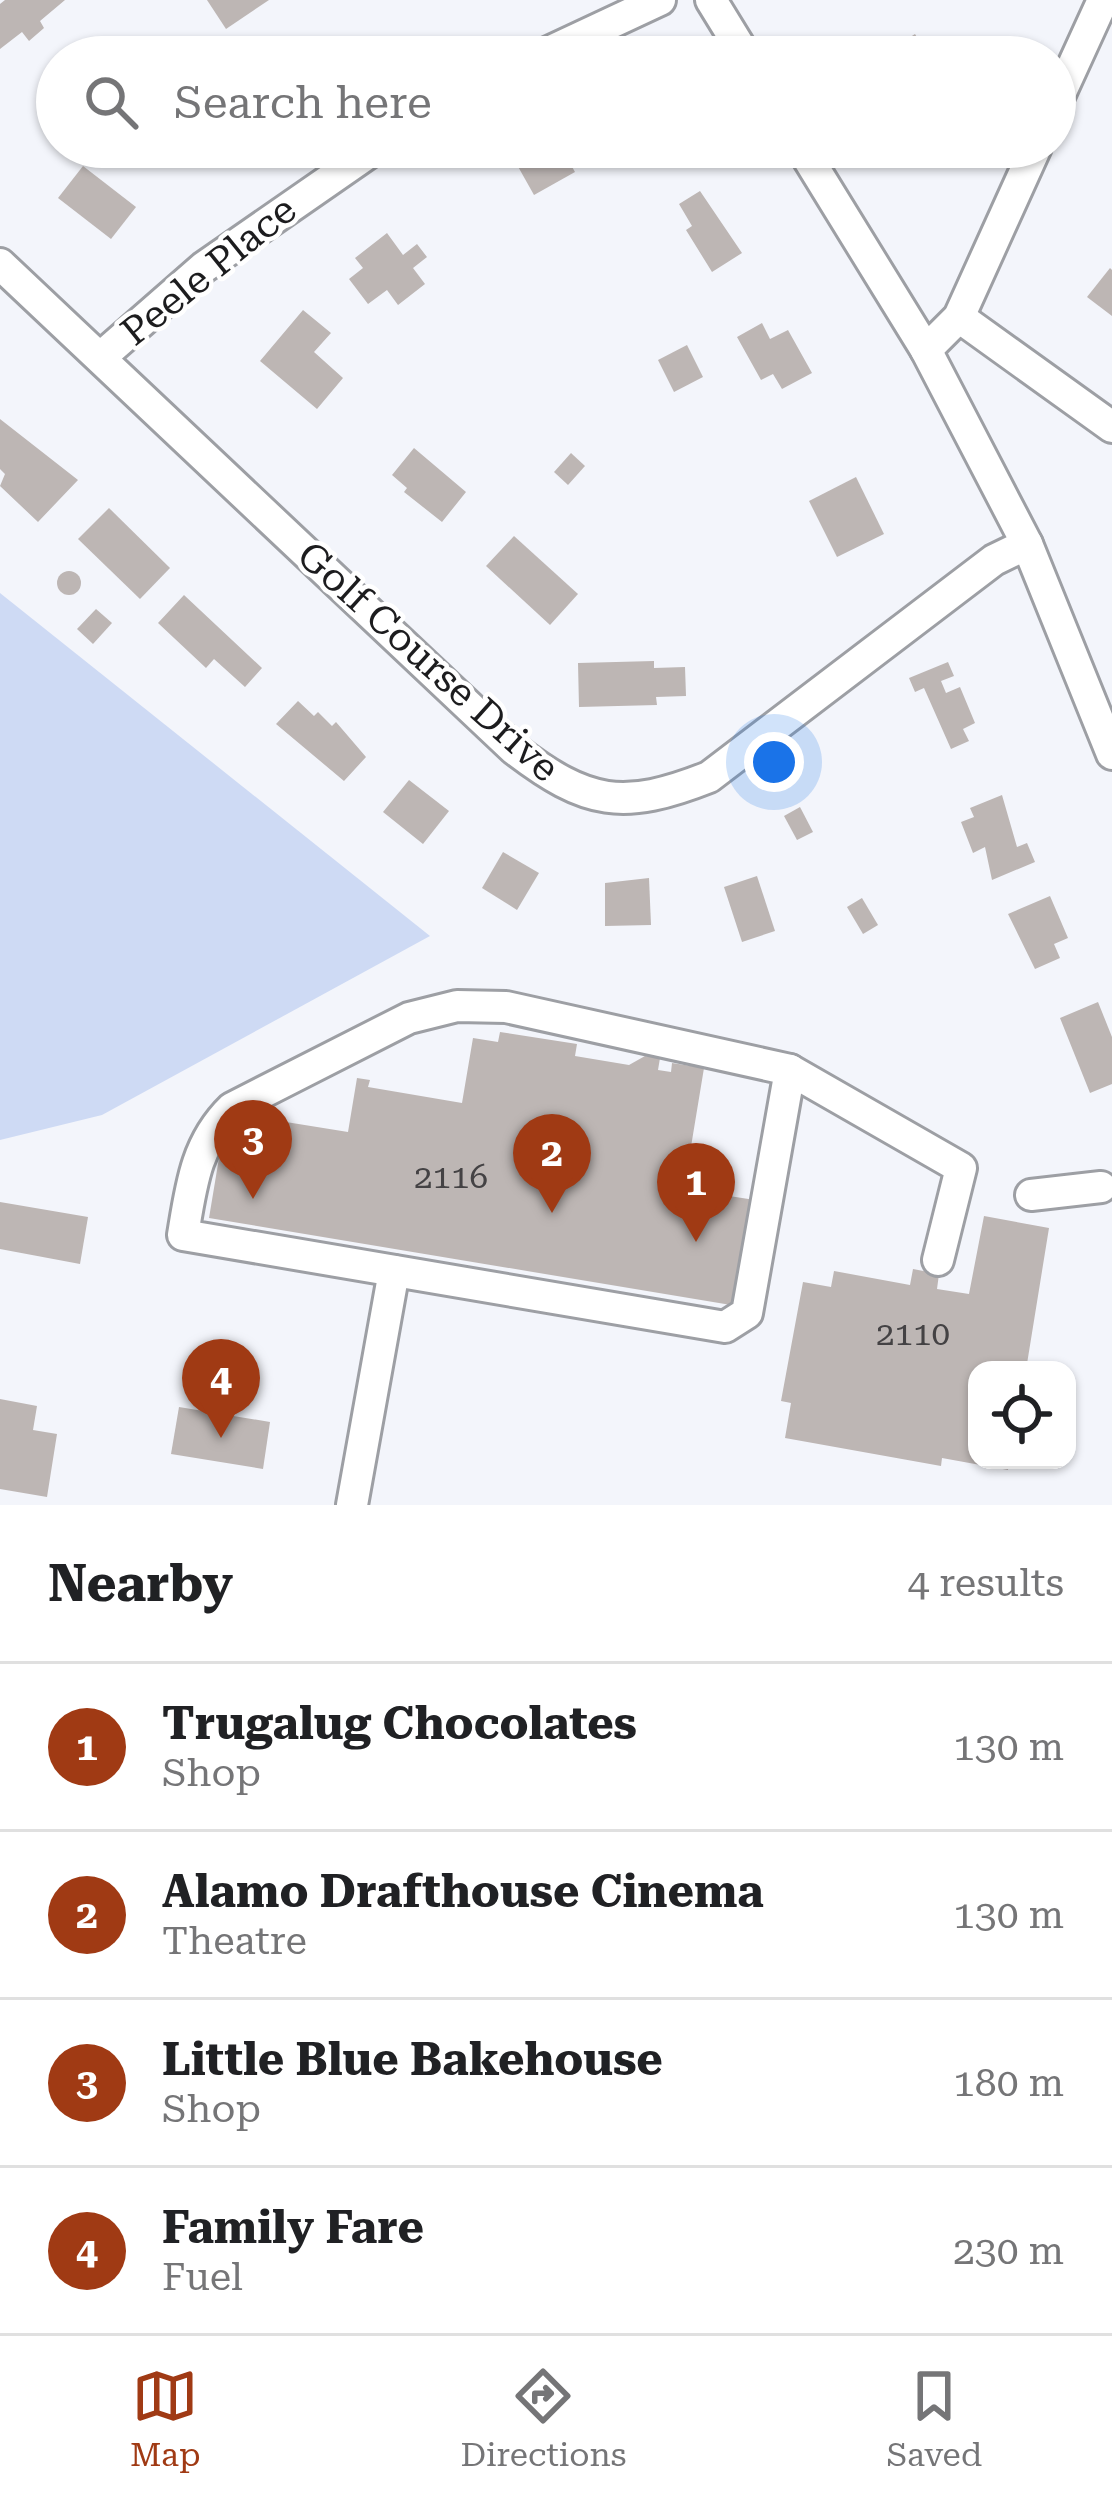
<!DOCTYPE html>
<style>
body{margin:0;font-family:"Roboto Serif",serif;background:#f2f2f2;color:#202124}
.controls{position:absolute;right:36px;bottom:36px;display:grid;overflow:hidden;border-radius:24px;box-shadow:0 3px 9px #0004}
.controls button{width:108px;height:108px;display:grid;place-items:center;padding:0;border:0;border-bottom:3px solid #e0e0e0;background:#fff;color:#202124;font:60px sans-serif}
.you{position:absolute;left:774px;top:762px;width:42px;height:42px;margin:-30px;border:9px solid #fff;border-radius:50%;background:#1a73e8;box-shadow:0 0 0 18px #1a73e833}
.badge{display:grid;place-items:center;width:78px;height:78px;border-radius:50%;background:#a03a14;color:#fff;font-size:39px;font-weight:700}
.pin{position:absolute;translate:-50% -99px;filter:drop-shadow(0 3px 6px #0008)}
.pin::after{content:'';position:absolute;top:63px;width:42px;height:36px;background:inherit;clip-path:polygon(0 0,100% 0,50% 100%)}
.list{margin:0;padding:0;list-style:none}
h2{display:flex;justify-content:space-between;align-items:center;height:156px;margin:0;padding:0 48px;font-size:51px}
h2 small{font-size:39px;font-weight:400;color:#757577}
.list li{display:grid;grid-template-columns:78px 1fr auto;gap:36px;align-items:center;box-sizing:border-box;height:168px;padding:0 48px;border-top:3px solid #e0e0e0}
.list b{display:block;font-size:45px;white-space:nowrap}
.list p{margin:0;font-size:39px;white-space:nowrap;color:#757577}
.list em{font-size:39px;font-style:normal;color:#757577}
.icon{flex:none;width:66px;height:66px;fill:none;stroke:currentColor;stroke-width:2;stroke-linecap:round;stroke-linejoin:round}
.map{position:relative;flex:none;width:1112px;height:1505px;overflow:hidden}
.search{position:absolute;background:#fff;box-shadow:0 3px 9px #0004;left:36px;right:36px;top:36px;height:132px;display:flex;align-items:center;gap:30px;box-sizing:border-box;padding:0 42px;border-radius:66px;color:#757577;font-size:45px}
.sheet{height:828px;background:#fff}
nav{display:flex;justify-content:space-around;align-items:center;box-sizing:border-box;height:168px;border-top:3px solid #e0e0e0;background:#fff;font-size:33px;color:#757577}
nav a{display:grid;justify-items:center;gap:6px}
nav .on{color:#a03a14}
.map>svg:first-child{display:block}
.green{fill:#cedaf4}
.building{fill:#bdb6b4}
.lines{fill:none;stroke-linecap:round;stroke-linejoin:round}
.minor-casing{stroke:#9d9fa4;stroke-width:36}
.minor{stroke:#fff;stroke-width:30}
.labels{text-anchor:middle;stroke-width:9;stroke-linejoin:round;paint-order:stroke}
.number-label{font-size:33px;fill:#444244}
.street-label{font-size:39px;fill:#1c1c1e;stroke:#fff}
</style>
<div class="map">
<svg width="1112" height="1505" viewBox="0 0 1112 1505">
<rect width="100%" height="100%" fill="#f3f5fb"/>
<path class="green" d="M0 593 430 936 102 1115 0 1140Z"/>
<g class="building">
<path d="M5 0H65L40 21 44 28 29 41 22 32 0 49V4Z"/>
<path d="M207 0H269L226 29Z"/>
<path d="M915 34 929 57H898L893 48Z"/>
<path d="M544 147H561L575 172 534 195 516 163Z"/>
<path d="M83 166 136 207 111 239 58 198Z"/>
<path d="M700 191 742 253 712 272 686 230 692 226 679 204Z"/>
<path d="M387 233 403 255 417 244 427 257 413 268 425 284 398 305 387 290 368 304 349 279 363 268 355 258Z"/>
<path d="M1110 268 1112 270V316L1087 297Z"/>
<path d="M303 310 331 333 314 352 343 378 317 409 260 361Z"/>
<path d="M762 323 770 339 788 330 812 373 782 389 773 374 761 380 737 337Z"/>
<path d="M687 345 703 377 674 392 658 360Z"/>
<path d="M0 419 78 480 38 522 0 486 5 474 0 469Z"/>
<path d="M414 448 466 492 442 522 404 492 407 488 392 475Z"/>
<path d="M571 453 585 466 568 485 554 472Z"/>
<path d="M856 477 884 534 837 557 809 501Z"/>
<path d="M109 508 170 568 140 599 78 539Z"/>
<path d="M514 536 578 594 550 625 486 566Z"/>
<circle cx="69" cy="583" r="12"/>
<path d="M184 595 262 668 245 687 214 659 206 668 158 623Z"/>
<path d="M96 609 112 623 93 644 77 629Z"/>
<path d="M654 661V668L685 667 686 696 656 697 657 705 579 707 578 663Z"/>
<path d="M948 662 954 676 941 681 946 693 960 687 975 723 963 729 969 741 951 749 924 688 915 692 909 678Z"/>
<path d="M298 701 314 716 318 712 332 726 336 722 366 757 344 781 276 724Z"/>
<path d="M409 780 449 811 423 844 383 812Z"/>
<path d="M1002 795 1017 847 1027 843 1035 862 992 880 985 847 973 853 961 822 974 817 970 808Z"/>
<path d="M800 807 813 832 797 840 784 816Z"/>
<path d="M503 852 539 873 517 910 482 888Z"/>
<path d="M757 876 775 931 742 942 724 887Z"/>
<path d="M649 878 651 925 605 926V883Z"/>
<path d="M1050 896 1068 938 1054 944 1060 958 1035 969 1008 914Z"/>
<path d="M862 898 878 925 863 934 847 907Z"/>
<path d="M1098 1002 1112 1037V1084L1090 1093 1060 1018Z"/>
<path d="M500 1032 577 1044 575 1056 629 1065 645 1056 660 1058 658 1070 671 1072 672 1063 704 1068 684 1189 755 1200 737 1306 209 1218 219 1158 248 1163 255 1117 348 1132 357 1078 370 1080 368 1087 462 1103 473 1038 498 1042Z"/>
<path d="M0 1202 88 1217 80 1264 0 1249Z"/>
<path d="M984 1216 1049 1228 1026 1370H977V1460H1009L1008 1470 942 1458 941 1466 785 1438 791 1403 781 1401 803 1282 831 1287 834 1271 910 1285 913 1269 939 1274 937 1289 969 1294Z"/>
<path d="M0 1399 37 1406 33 1430 57 1434 47 1497 0 1489Z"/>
<path d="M179 1407 270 1422 263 1469 171 1454Z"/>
</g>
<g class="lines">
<defs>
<g id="minor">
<path d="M711 0 746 57"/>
<path d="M538 57 660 0"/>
<path d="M1055 105 1103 0"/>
<path d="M801 147 926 350 1027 544 1112 754"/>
<path d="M0 264 514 749C587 805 623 811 709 777L994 560 1027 544"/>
<path d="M959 317 1112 427"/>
<path d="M926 350 959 317 1036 147"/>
<path d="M101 357 204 267 377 147"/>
<path d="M457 1006 506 1007 790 1070 747 1313 725 1327 183 1235C191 1186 196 1143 232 1108L409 1018Z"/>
<path d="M790 1070 961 1168 938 1260"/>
<path d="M1031 1195 1101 1187"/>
<path d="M352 1505 394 1271"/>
</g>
</defs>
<use href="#minor" class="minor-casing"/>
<use href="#minor" class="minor"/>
</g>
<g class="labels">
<g class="number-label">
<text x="451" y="1188">2116</text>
<text x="913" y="1345">2110</text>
</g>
<g class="street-label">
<text transform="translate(208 270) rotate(-39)" y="14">Peele Place</text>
<text transform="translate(429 661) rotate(42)" y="14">Golf Course Drive</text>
</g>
</g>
</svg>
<div class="controls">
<button><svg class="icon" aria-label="locate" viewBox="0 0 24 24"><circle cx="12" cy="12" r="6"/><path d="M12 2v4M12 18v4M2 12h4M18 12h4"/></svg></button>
</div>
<div class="you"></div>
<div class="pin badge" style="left:696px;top:1242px">1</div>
<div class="pin badge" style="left:552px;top:1213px">2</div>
<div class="pin badge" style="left:253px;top:1199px">3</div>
<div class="pin badge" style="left:221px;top:1438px">4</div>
<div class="search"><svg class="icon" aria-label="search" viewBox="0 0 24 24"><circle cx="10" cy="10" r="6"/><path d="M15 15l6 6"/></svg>Search here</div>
</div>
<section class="sheet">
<h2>Nearby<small>4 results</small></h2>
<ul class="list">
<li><span class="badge">1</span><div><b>Trugalug Chocolates</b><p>Shop</p></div><em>130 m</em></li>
<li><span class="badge">2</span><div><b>Alamo Drafthouse Cinema</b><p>Theatre</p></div><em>130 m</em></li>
<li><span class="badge">3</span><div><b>Little Blue Bakehouse</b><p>Shop</p></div><em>180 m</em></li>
<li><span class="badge">4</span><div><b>Family Fare</b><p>Fuel</p></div><em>230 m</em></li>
</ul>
</section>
<nav>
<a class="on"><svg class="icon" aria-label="map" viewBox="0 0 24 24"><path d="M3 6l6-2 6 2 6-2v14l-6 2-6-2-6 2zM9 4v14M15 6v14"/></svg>Map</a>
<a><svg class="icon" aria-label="directions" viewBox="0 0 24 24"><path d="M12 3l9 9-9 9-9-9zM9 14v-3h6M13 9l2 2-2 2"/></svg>Directions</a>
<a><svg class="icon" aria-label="saved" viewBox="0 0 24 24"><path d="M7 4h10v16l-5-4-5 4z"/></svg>Saved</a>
</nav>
